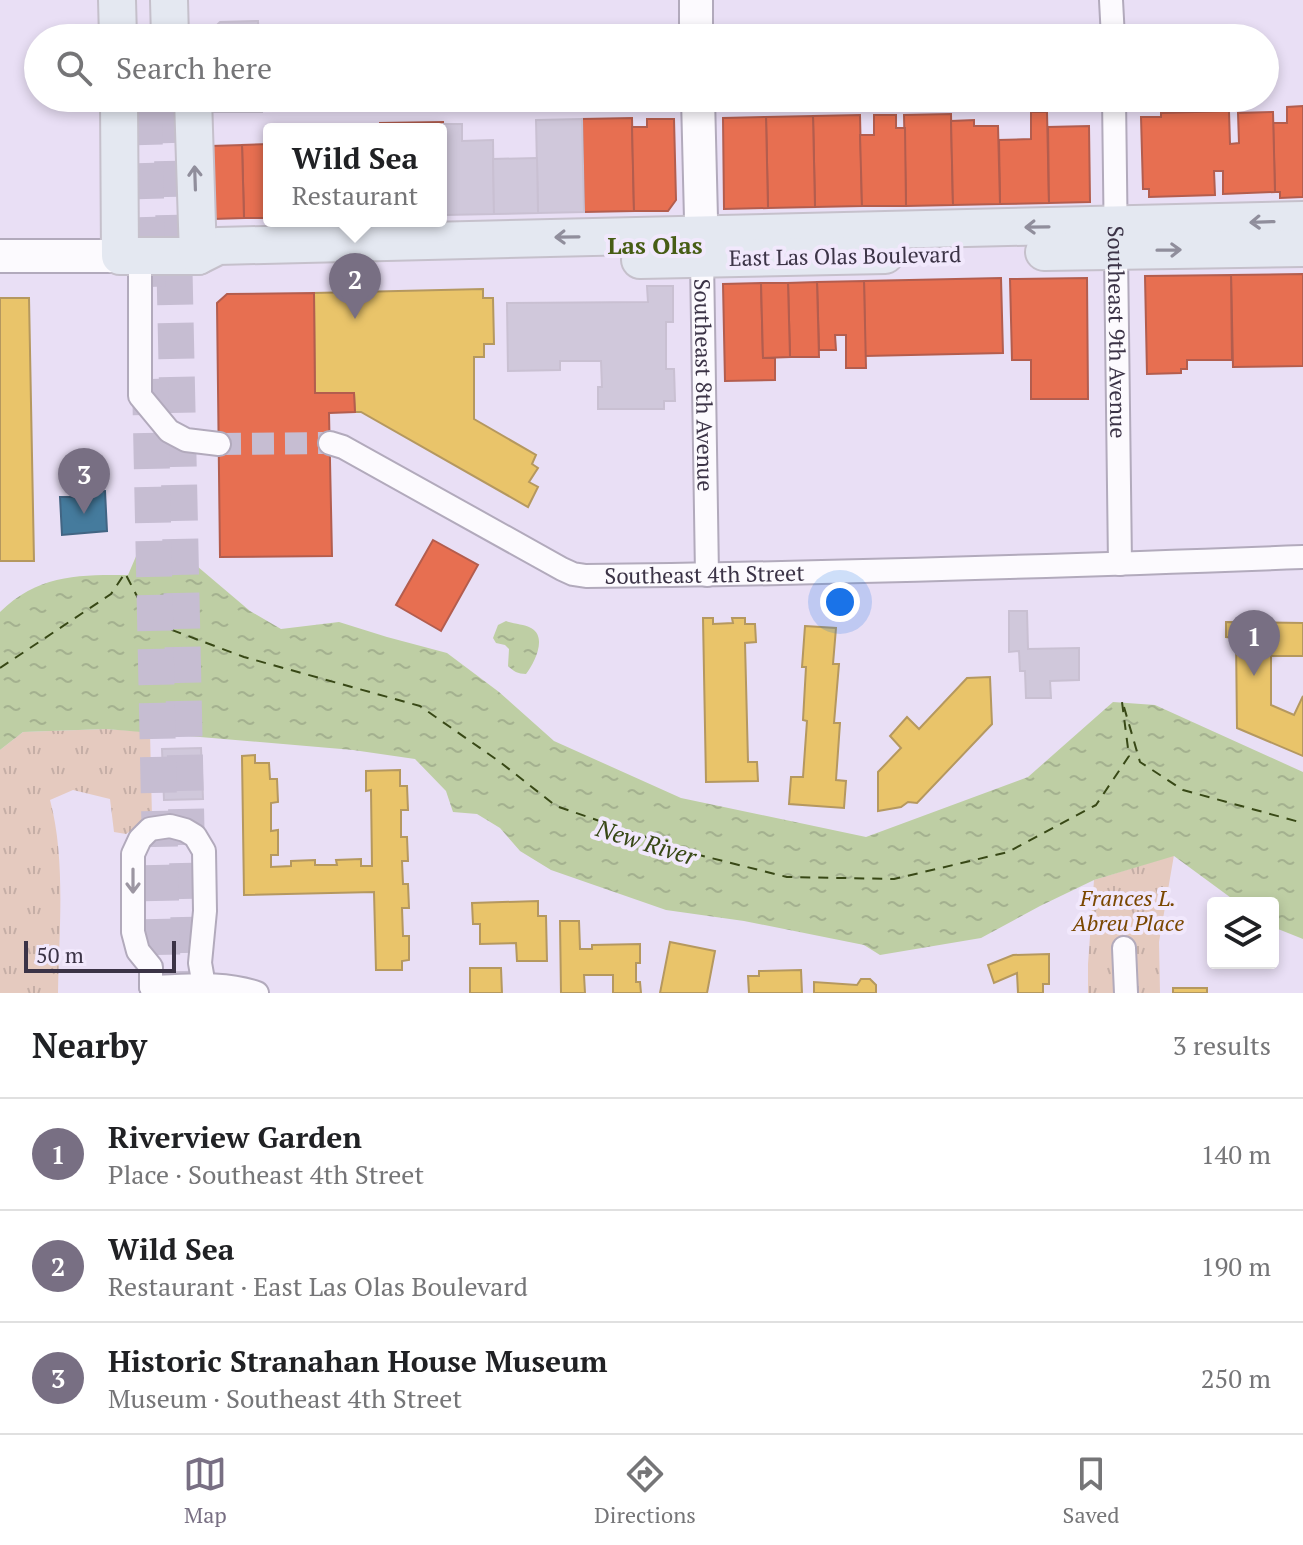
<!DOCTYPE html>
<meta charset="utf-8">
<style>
body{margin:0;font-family:"PT Serif",serif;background:#f6f6f6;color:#202124}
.controls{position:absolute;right:24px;bottom:24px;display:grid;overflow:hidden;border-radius:8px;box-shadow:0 4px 12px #0003}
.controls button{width:72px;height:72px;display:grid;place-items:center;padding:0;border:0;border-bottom:2px solid #e0e0e0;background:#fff;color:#202124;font:40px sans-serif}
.scale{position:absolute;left:24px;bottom:20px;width:152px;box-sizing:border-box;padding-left:8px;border:4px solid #3b3346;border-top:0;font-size:22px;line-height:28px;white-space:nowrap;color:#3b3346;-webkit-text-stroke:6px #f1e8fc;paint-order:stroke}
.you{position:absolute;left:840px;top:602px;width:28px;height:28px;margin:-20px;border:6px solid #fff;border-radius:50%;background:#1a73e8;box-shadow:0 0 0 12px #1a73e833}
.badge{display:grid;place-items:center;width:52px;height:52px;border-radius:50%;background:#786f83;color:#fff;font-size:26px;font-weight:700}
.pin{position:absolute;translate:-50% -66px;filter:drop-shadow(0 2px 4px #0008)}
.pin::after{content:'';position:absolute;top:42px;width:28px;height:24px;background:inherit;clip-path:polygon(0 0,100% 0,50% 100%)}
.popup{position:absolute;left:263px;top:123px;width:184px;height:104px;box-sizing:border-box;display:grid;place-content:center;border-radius:8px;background:#fff;filter:drop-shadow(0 2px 6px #0005);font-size:26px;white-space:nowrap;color:#757577}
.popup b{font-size:30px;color:#202124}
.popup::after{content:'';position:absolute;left:50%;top:100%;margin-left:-16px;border:16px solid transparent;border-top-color:#fff}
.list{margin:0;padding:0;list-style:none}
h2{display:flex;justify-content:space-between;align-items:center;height:104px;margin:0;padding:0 32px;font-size:34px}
h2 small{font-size:26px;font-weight:400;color:#757577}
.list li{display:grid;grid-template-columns:52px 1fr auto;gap:24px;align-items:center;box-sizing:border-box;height:112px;padding:0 32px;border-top:2px solid #e0e0e0}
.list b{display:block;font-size:30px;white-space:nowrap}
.list p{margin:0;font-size:26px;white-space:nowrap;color:#757577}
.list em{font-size:26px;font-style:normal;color:#757577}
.icon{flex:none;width:44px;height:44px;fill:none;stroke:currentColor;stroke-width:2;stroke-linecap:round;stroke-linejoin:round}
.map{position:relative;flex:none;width:1303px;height:993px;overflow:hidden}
.search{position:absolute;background:#fff;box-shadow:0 4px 12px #0003;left:24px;right:24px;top:24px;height:88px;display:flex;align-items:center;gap:20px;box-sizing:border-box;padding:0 28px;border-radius:44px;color:#757577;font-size:30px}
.sheet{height:440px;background:#fff}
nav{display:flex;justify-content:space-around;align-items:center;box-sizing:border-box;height:112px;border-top:2px solid #e0e0e0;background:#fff;font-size:22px;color:#757577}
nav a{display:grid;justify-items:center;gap:4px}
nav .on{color:#786f83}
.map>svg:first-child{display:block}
.grass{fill:url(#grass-tufts)}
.water{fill:url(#water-ripples)}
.homes{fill:#e9c46a;stroke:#b5985f;stroke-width:2}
.shops{fill:#e76f51;stroke:#b35d4e;stroke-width:2}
.public{fill:#457b9d;stroke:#426583;stroke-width:2}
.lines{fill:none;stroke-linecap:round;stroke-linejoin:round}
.ferry{stroke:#384816;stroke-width:2;stroke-dasharray:10 8;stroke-linecap:butt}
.building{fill:#d0c8db;stroke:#c9c0d2;stroke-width:2}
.minor-tunnel{stroke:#c6bdd2;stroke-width:22;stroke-dasharray:22 11;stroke-linecap:butt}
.primary-tunnel{stroke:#c6bdd2;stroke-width:36;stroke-dasharray:36 18;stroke-linecap:butt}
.minor-casing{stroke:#b2aabc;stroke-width:26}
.secondary-casing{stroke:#b2aabc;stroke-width:36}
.primary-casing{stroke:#c5c0cb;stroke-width:40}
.minor{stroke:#fcfafe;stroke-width:22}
.secondary{stroke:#fcfafe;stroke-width:32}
.primary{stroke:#e4e8f1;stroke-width:36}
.oneway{stroke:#908e9c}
.oneway2{stroke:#9c96a2}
.labels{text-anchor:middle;stroke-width:8;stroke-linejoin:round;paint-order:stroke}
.street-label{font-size:22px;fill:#3b3346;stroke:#f1e8fc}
.park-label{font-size:22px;font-style:italic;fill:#7a4700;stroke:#f1e8fc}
.neighbourhood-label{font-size:24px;font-weight:bold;fill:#475d15;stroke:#f1e8fc}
.water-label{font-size:24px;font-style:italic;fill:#384816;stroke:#f1e8fc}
</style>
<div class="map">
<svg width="1303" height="993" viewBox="0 0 1303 993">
<defs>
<pattern id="grass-tufts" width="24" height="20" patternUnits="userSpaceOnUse" patternTransform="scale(2)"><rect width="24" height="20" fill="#e5cabf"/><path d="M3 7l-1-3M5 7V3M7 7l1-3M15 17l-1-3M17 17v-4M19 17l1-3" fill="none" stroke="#c5aea6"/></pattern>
<pattern id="water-ripples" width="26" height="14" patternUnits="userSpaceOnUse" patternTransform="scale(2)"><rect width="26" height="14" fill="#becea4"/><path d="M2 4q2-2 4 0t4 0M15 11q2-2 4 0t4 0" fill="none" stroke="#a4b18f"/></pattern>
</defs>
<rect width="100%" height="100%" fill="#e9dff5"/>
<g class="grass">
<path d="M106 729 150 732 152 817 126 834 114 832 110 799 73 790 50 800C66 859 59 932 58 993H0V750L23 732Z"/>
<path d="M1174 855 1159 942 1160 993H1088V964L1094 880Z"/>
</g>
<g class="water">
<path d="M137 554 191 561 250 611 281 629 339 622 387 637 447 653 499 692 554 741 681 798 866 837 1028 777 1113 702 1155 705 1303 772V939L1273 927V903H1238L1174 856 1094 880 1040 906 981 938 880 955 864 945 744 921 666 910 551 870 520 851 500 828 477 814 453 812 446 791 415 759 353 750 106 729 23 732 0 750V612C39 574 78 575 128 575Z"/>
<path d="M506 621C514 624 524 624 531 628 548 637 534 664 526 674 518 674 513 671 508 666L509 649 505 645 496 643 493 638 498 625Z"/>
</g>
<g class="homes">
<path d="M483 289V298H493L494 344H484V357H474V419L536 455 532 464 538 468 529 482 538 487 528 507 361 412H355L354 393H315L314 293Z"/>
<path d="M0 298H29L34 561H0Z"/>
<path d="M703 618H713V624L733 623 732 618H745V624H755L756 642 745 643 748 762H757L758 781 706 782Z"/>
<path d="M1226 622 1303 623V656H1271V705L1294 715 1303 696V756L1237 728 1236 638 1226 637Z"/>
<path d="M805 626 836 628 833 664H839L834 723H840L836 780 846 781 844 808 789 804 791 777H803L807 721 803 720 806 667H802Z"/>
<path d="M990 677 992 724 917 803 908 802 901 807 878 811V772L901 748 890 736 907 717 919 729 967 678Z"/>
<path d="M255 755V763H269L270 779H277L278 802 271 803V831L278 830V855H271V867L291 866V861L315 860V865H337L336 860 361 859V866H372L371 790 366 791V771L400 770V786H407L408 810H401V837H407L408 861H402L403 884H408L409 908H402L403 936H409V960L402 961V970H376L374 892 244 895 242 756Z"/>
<path d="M538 901V916H546L547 961H517L516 943 480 944V924H473L472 903Z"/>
<path d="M560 921H579L580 949H592V945L640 944V963H636V982H640L641 993H613V975H584L585 993H561Z"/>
<path d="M670 942 715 951 707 993H660Z"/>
<path d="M1049 954V984H1043V993H1018L1017 973 994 983 988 965 1013 955Z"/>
<path d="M470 968H501L502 993H470Z"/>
<path d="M801 970 802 993H749L748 976H759V971Z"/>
<path d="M861 979H870L876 985V993H814V982L857 985Z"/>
<rect x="1173" y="988" width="34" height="5"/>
</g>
<g class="shops">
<path d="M1303 106V197L1280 198V192H1275L1273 123H1287V107Z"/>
<path d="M1229 111 1230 144 1239 143 1238 113 1273 112 1275 192 1223 194V171H1214L1215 195 1149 197V189H1143L1141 117H1161V113Z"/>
<path d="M1031 112H1047L1049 203 1000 204 999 140 1031 139Z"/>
<path d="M951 114 953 205 906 206 904 115Z"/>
<path d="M860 115 862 206 815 207 813 116Z"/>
<path d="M874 115H896V128H905L906 206H862L860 135H874Z"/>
<path d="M813 116 815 207 768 208 766 117Z"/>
<path d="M766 117 768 208 724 209 723 118Z"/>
<path d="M632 118 634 211 584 212 582 119Z"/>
<path d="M647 119H674L676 200 668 211H634L632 127H647Z"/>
<path d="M974 120V126H998L1000 204 953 205 951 121Z"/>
<path d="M443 122 444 215H441V129H380V123Z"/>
<path d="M365 124V129H275V127Z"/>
<path d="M1089 126 1090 202 1049 203 1048 127Z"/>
<path d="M269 144V218H244L242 145Z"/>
<path d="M242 145 244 218 213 219 211 146Z"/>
<path d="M1303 274V366L1233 367 1231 275Z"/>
<path d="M1231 275 1232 360H1187V369H1181V373L1147 374 1145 276Z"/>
<path d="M1001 278 1003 353 865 356 864 281Z"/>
<path d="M1087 278 1088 399H1031V360H1012L1010 279Z"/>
<path d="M864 281 866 368H846V335H835L836 350H819L817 282Z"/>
<path d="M817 282 819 357H790L788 283Z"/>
<path d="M761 283 763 358H775V380L725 381 723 284Z"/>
<path d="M761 283H788L790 357 763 358Z"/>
<path d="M314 293 315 393H354L355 412 329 413 332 556 220 557 217 303 227 294Z"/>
<path d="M433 540 478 565 441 631 396 605Z"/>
</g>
<path class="public" d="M94 482 95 492 105 491 107 531 62 535 60 497H75L74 483Z"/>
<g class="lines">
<g class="ferry">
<path d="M0 668 111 594 125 573 139 600 164 627 244 657 420 706 500 762 556 806 699 855 787 877 894 879 1008 852 1096 805 1129 756 1122 702"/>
<path d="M1124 707 1140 762 1183 790 1303 823"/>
</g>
</g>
<g class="building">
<path d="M258 21 259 38H210V32L220 22Z"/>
<path d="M211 98H262V112H212Z"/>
<path d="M582 119 584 212 538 213 536 120Z"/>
<path d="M443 124H462V141L493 140 494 214 444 215Z"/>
<path d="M537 158 538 213 494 214 493 159Z"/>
<path d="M647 286H673V322H666V369H674L675 401H664V409H598V387H602L601 361H560V370L508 371 507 303 648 302Z"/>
<path d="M1009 611H1027L1028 649 1079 648V680L1050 681 1051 698H1026L1025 671H1020L1019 651 1009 652Z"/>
<path d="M201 748 203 799 164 800 162 749Z"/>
</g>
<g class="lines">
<path class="minor-tunnel" d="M219 444 330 443"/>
<g class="primary-tunnel">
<path d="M171 107 190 993"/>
<path d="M144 109 148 287"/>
<path d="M150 379 163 993"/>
</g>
<defs>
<g id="minor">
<path d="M1111 0 1113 38"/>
<path id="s1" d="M1114 98 1120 564"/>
<path d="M140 257V396L169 431 186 440 219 444"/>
<path id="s2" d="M702 259 707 575"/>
<path id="s3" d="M330 443 343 447 562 569 573 574 586 576C825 574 1064 566 1303 557"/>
<path d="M1124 948 1126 993"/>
<path d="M151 987V967L138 951 133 932V854L140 839 150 829 170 826 185 830 195 836 204 851 205 911 200 963 204 986 208 993"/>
<path d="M151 987C186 986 223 981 257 993"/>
</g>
<g id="secondary">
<path d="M696 0V38"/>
<path d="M698 98 702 259"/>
<path d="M0 256H120"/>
</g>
<g id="primary">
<path d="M117 0 118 38"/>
<path d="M169 0 170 38"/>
<path d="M119 98 120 256H198L218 246 1303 220"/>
<path d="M193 98 198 256"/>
<path d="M1044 252 1303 248"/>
<path d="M640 260 885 255"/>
</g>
</defs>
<use href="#minor" class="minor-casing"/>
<use href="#secondary" class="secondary-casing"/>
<use href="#primary" class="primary-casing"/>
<use href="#minor" class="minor"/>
<use href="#secondary" class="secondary"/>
<use href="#primary" class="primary"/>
</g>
<defs><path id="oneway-shaft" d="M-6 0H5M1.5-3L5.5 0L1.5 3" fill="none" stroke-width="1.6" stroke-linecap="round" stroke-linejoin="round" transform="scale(2)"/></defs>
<g class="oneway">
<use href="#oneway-shaft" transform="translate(195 178) rotate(-92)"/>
<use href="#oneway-shaft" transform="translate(1262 222) rotate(178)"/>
<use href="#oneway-shaft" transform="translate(1037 227) rotate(179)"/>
<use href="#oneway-shaft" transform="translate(567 237) rotate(179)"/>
<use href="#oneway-shaft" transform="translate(1169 250) rotate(-1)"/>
</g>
<use class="oneway2" href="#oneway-shaft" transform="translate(133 881) rotate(90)"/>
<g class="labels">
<g class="street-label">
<text transform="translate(845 256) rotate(-1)" y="8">East Las Olas Boulevard</text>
<text dy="8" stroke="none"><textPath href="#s1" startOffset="234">Southeast 9th Avenue</textPath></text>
<text dy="8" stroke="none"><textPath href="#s2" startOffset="126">Southeast 8th Avenue</textPath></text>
<text dy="8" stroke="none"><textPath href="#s3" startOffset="408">Southeast 4th Street</textPath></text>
</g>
<g class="park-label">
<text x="1128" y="906">Frances L.<tspan x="1128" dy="25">Abreu Place</tspan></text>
</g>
<g class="neighbourhood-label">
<text x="655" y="254">Las Olas</text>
</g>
<g class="water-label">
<text transform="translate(646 843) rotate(17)" y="8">New River</text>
</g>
</g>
</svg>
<div class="controls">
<button><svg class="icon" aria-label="layers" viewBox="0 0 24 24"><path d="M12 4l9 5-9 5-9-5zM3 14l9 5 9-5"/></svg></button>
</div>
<div class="scale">50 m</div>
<div class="you"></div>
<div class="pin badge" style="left:1254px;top:676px">1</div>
<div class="pin badge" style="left:355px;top:319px">2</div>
<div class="popup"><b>Wild Sea</b>Restaurant</div>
<div class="pin badge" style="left:84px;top:514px">3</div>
<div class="search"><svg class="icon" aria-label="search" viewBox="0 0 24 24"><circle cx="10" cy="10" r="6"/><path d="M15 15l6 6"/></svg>Search here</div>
</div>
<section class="sheet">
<h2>Nearby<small>3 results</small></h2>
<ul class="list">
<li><span class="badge">1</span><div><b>Riverview Garden</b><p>Place · Southeast 4th Street</p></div><em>140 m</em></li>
<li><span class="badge">2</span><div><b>Wild Sea</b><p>Restaurant · East Las Olas Boulevard</p></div><em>190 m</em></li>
<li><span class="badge">3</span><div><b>Historic Stranahan House Museum</b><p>Museum · Southeast 4th Street</p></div><em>250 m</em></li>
</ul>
</section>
<nav>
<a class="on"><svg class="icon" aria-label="map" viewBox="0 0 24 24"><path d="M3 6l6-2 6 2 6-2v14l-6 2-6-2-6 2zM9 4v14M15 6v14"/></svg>Map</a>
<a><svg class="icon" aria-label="directions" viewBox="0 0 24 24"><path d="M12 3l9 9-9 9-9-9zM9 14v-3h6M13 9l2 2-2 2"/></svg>Directions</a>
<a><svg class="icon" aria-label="saved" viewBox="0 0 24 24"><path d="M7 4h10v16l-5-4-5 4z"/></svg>Saved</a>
</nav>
